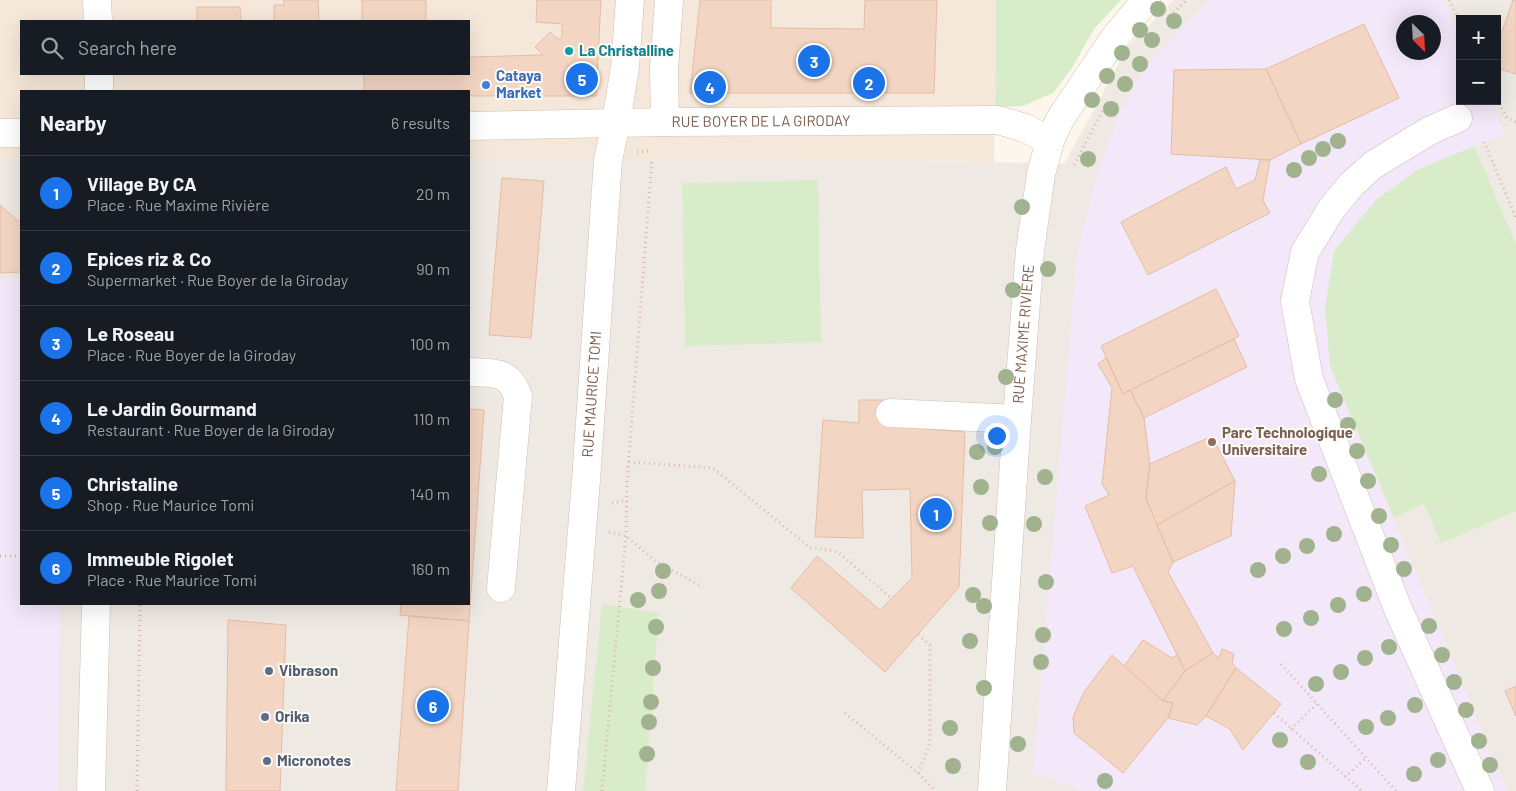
<!DOCTYPE html>
<meta charset="utf-8">
<style>
body{margin:0;font-family:Barlow,sans-serif;background:#242831;color:#f1f3f6}
.controls{position:absolute;right:15px;top:15px;display:grid;overflow:hidden;border-radius:0px;box-shadow:0 5px 20px #0002}
.controls button{width:45px;height:45px;display:grid;place-items:center;padding:0;border:0;border-bottom:1px solid #363941;background:#171b24;color:#f1f3f6;font:25px sans-serif}
.compass{position:absolute;left:1396px;top:15px;width:45px;height:45px;border-radius:50%;background:#171b24;box-shadow:0 5px 20px #0002;rotate:156deg}
.you{position:absolute;left:996px;top:435px;width:18px;height:18px;margin:-12px;border:4px solid #fff;border-radius:50%;background:#1a73e8;box-shadow:0 0 0 8px #1a73e833}
.badge{display:grid;place-items:center;width:32px;height:32px;border-radius:50%;background:#1a73e8;color:#fff;font-size:16px;font-weight:700}
.pin{position:absolute;translate:-50% -50%;border:2px solid #fff;box-shadow:0 1px 5px #0006}
.list{margin:0;padding:0;list-style:none}
h2{display:flex;justify-content:space-between;align-items:center;height:65px;margin:0;padding:0 20px;font-size:21px}
h2 small{font-size:16px;font-weight:400;color:#9ea1a6}
.list li{display:grid;grid-template-columns:32px 1fr auto;gap:15px;align-items:center;box-sizing:border-box;height:75px;padding:0 20px;border-top:1px solid #363941}
.list b{display:block;font-size:19px;white-space:nowrap}
.list p{margin:0;font-size:16px;white-space:nowrap;color:#9ea1a6}
.list em{font-size:16px;font-style:normal;color:#9ea1a6}
.icon{flex:none;width:28px;height:28px;fill:none;stroke:currentColor;stroke-width:2;stroke-linecap:round;stroke-linejoin:round}
.map{position:relative;flex:none;width:1516px;height:791px;overflow:hidden}
.search{position:absolute;background:#171b24;box-shadow:0 5px 20px #0002;left:20px;top:20px;width:450px;height:55px;display:flex;align-items:center;gap:12px;box-sizing:border-box;padding:0 18px;border-radius:0px;color:#9ea1a6;font-size:19px}
.panel{position:absolute;background:#171b24;box-shadow:0 5px 20px #0002;left:20px;top:90px;width:450px;height:515px;border-radius:0px}
.map>svg:first-child{display:block}
.residential{fill:#f5e8da;fill-rule:evenodd}
.industrial{fill:#efe9e4;fill-rule:evenodd}
.education{fill:#f3e8fa;fill-rule:evenodd}
.green{fill:#d8ecc9}
.building{fill:#f3d5c3;stroke:#e6bba3}
.lines{fill:none;stroke-linecap:round;stroke-linejoin:round}
.minor-casing{stroke:#d1beb0;stroke-width:29}
.path{stroke:#d9b8a5;stroke-width:3;stroke-dasharray:1 4;stroke-linecap:butt}
.minor{stroke:#fff;stroke-width:28}
.tree{fill:#a0b28e}
.culture-dot{fill:#0f9aa8;stroke:#fffaf3;stroke-width:2}
.shop-dot{fill:#3f7fe0;stroke:#fffaf3;stroke-width:2}
.education-dot{fill:#8d6e63;stroke:#fffaf3;stroke-width:2}
.service-dot{fill:#5c6f8a;stroke:#fffaf3;stroke-width:2}
.labels{text-anchor:middle;stroke-width:4;stroke-linejoin:round;paint-order:stroke}
.culture-label{font-size:15px;font-weight:bold;fill:#0d838f;stroke:#fffaf3;text-anchor:start}
.shop-label{font-size:15px;font-weight:bold;fill:#366cbe;stroke:#fffaf3;text-anchor:start}
.street-label{font-size:15px;fill:#7a5c4d;stroke:#fffaf3}
.education-label{font-size:15px;font-weight:bold;fill:#785e54;stroke:#fffaf3;text-anchor:start}
.service-label{font-size:15px;font-weight:bold;fill:#4e5e75;stroke:#fffaf3;text-anchor:start}
</style>
<div class="map">
<svg width="1516" height="791" viewBox="0 0 1516 791">
<rect width="100%" height="100%" fill="#fdf6ec"/>
<path class="residential" d="M0 0H996L994 162 665 158H469V91H21V159H0ZM21 21H469V74H21Z"/>
<path class="industrial" d="M1174 0H1516V791H0V159H21V604H469V158H665L1065 163 1129 45ZM1460 19H1497V101H1460ZM1404 22H1434V52H1404Z"/>
<g class="education">
<path d="M1209 0H1444L1460 35V101H1490L1505 134 1417 170 1325 307 1330 366 1507 791H1082L1033 772 1077 254 1095 179 1121 109 1149 63ZM1404 22H1434V52H1404Z"/>
<path d="M0 278 21 279V604H60L58 791H0Z"/>
</g>
<g class="green">
<path d="M996 0H1121L1094 29 1072 68 1053 93 1023 106 995 107Z"/>
<path d="M1474 146 1516 245V511L1441 543 1424 504 1394 518 1330 366 1325 307 1334 251 1376 200 1417 170Z"/>
<path d="M818 180 821 342 685 346 682 183Z"/>
<path d="M602 604 659 613 645 791H583Z"/>
</g>
<g class="building">
<path d="M284 0H318L319 21H274V5H284Z"/>
<rect x="362" y="0" width="64" height="21"/>
<path d="M537 0H601L596 96H469V91H364V74H469V57L543 55 535 47 550 32 558 39 562 37V24L536 22Z"/>
<path d="M700 0H771V28L864 29 865 0H937L934 93H690Z"/>
<path d="M1513 0H1516V74L1497 68V46Z"/>
<path d="M197 7H240L241 21H197Z"/>
<path d="M1364 24 1399 98 1301 144 1266 69Z"/>
<path d="M1266 69 1301 144 1270 160 1171 154 1174 70Z"/>
<path d="M1260 160H1270L1263 200 1270 213 1148 275 1121 222 1226 167 1236 189 1255 180Z"/>
<path d="M502 178 544 181 531 338 489 335Z"/>
<path d="M0 205 18 221H21V272L0 273Z"/>
<path d="M1216 289 1239 336 1123 394 1101 346Z"/>
<path d="M1234 339 1247 367 1144 418 1130 390Z"/>
<path d="M1106 358 1123 394 1130 390 1144 418 1150 464 1146 498 1173 562 1168 572 1213 653 1185 671 1133 566 1112 573 1085 506 1109 495 1102 484 1112 388 1098 364Z"/>
<path d="M859 400H891L889 426 965 432 959 587 885 672 791 588 817 556 880 610 912 578 910 489 862 490 863 538 815 537 823 420 859 423Z"/>
<path d="M469 409 484 410 469 621 400 615 401 604H469Z"/>
<path d="M1212 436 1235 481 1157 525 1146 498 1150 464Z"/>
<path d="M1235 481 1231 536 1173 562 1157 525Z"/>
<path d="M409 616 469 621 458 791H396Z"/>
<path d="M228 620 286 625 280 791H226Z"/>
<path d="M1143 640 1172 658 1177 655 1185 671 1163 701 1124 666Z"/>
<path d="M1222 649 1234 654 1232 663 1236 668 1206 716 1197 725 1168 718 1173 703 1163 701 1185 671 1213 653 1219 658Z"/>
<path d="M1112 655 1163 701 1173 703 1168 718 1123 773 1074 733 1073 717 1084 692Z"/>
<path d="M1236 668 1281 704 1243 750 1230 729 1206 716Z"/>
<path d="M1516 686V716L1505 691Z"/>
</g>
<g class="lines">
<defs>
<g id="minor">
<path d="M97 0 98 21"/>
<path d="M99 74V91"/>
<path d="M1458 118 1429 131 1373 165 1351 185 1332 208 1305 252 1295 301 1309 379 1398 609 1480 791"/>
<path d="M665 122 664 69 669 0"/>
<path id="s1" d="M469 126 665 122 998 120 1025 128 1050 141"/>
<path d="M0 133H21"/>
<path d="M469 372C493 374 508 369 518 396L501 588"/>
<path d="M890 413 1017 419"/>
<path d="M91 791 96 604"/>
<path id="s2" d="M561 791 586 480 608 160 616 123 625 67 630 0"/>
<path id="s3" d="M992 791 1017 419 1030 250 1041 174 1050 141 1060 119 1113 40 1146 0"/>
</g>
</defs>
<use href="#minor" class="minor-casing"/>
<g class="path">
<path d="M1449 0 1460 22"/>
<path d="M1170 16 1187 0"/>
<path d="M1497 99 1507 118 1516 122"/>
<path d="M1484 142 1516 218"/>
<path d="M637 152 650 151"/>
<path d="M1074 165 1107 102"/>
<path d="M629 462 713 468 809 547 838 552 891 598"/>
<path d="M612 503 626 500"/>
<path d="M609 532 626 536 655 561 703 587"/>
<path d="M0 556H21"/>
<path d="M1281 664 1396 791"/>
<path d="M845 713 918 773 936 791"/>
<path d="M1274 713 1362 791"/>
<path d="M1291 729 1317 704"/>
<path d="M918 773 930 744V645L918 635"/>
<path d="M1345 777 1366 758"/>
<path d="M137 791 140 604"/>
<path d="M602 791 626 536 627 481 652 160"/>
</g>
<use href="#minor" class="minor"/>
</g>
<g class="tree">
<circle cx="1158" cy="9" r="8"/>
<circle cx="1174" cy="21" r="8"/>
<circle cx="1140" cy="30" r="8"/>
<circle cx="1152" cy="40" r="8"/>
<circle cx="1122" cy="53" r="8"/>
<circle cx="1140" cy="64" r="8"/>
<circle cx="1107" cy="76" r="8"/>
<circle cx="1125" cy="84" r="8"/>
<circle cx="1092" cy="100" r="8"/>
<circle cx="1111" cy="109" r="8"/>
<circle cx="1338" cy="141" r="8"/>
<circle cx="1323" cy="149" r="8"/>
<circle cx="1309" cy="158" r="8"/>
<circle cx="1088" cy="159" r="8"/>
<circle cx="1294" cy="170" r="8"/>
<circle cx="1022" cy="207" r="8"/>
<circle cx="1048" cy="269" r="8"/>
<circle cx="1013" cy="290" r="8"/>
<circle cx="1006" cy="377" r="8"/>
<circle cx="1335" cy="400" r="8"/>
<circle cx="1348" cy="425" r="8"/>
<circle cx="995" cy="447" r="8"/>
<circle cx="1357" cy="451" r="8"/>
<circle cx="977" cy="452" r="8"/>
<circle cx="1319" cy="474" r="8"/>
<circle cx="1045" cy="477" r="8"/>
<circle cx="1368" cy="481" r="8"/>
<circle cx="981" cy="487" r="8"/>
<circle cx="1379" cy="516" r="8"/>
<circle cx="990" cy="523" r="8"/>
<circle cx="1034" cy="524" r="8"/>
<circle cx="1334" cy="534" r="8"/>
<circle cx="1391" cy="545" r="8"/>
<circle cx="1307" cy="546" r="8"/>
<circle cx="1283" cy="556" r="8"/>
<circle cx="1404" cy="569" r="8"/>
<circle cx="1258" cy="570" r="8"/>
<circle cx="663" cy="571" r="8"/>
<circle cx="1046" cy="582" r="8"/>
<circle cx="659" cy="591" r="8"/>
<circle cx="1364" cy="594" r="8"/>
<circle cx="973" cy="595" r="8"/>
<circle cx="638" cy="600" r="8"/>
<circle cx="1338" cy="605" r="8"/>
<circle cx="984" cy="606" r="8"/>
<circle cx="1311" cy="618" r="8"/>
<circle cx="1429" cy="626" r="8"/>
<circle cx="656" cy="627" r="8"/>
<circle cx="1284" cy="629" r="8"/>
<circle cx="1043" cy="635" r="8"/>
<circle cx="970" cy="641" r="8"/>
<circle cx="1389" cy="647" r="8"/>
<circle cx="1442" cy="655" r="8"/>
<circle cx="1365" cy="658" r="8"/>
<circle cx="1041" cy="662" r="8"/>
<circle cx="653" cy="668" r="8"/>
<circle cx="1341" cy="672" r="8"/>
<circle cx="1454" cy="682" r="8"/>
<circle cx="1316" cy="684" r="8"/>
<circle cx="984" cy="688" r="8"/>
<circle cx="651" cy="702" r="8"/>
<circle cx="1415" cy="705" r="8"/>
<circle cx="1466" cy="710" r="8"/>
<circle cx="1388" cy="718" r="8"/>
<circle cx="649" cy="722" r="8"/>
<circle cx="1366" cy="727" r="8"/>
<circle cx="950" cy="728" r="8"/>
<circle cx="1280" cy="740" r="8"/>
<circle cx="1479" cy="741" r="8"/>
<circle cx="1018" cy="744" r="8"/>
<circle cx="647" cy="754" r="8"/>
<circle cx="1438" cy="760" r="8"/>
<circle cx="1308" cy="762" r="8"/>
<circle cx="1490" cy="765" r="8"/>
<circle cx="953" cy="766" r="8"/>
<circle cx="1414" cy="774" r="8"/>
<circle cx="1105" cy="781" r="8"/>
</g>
<circle class="culture-dot" cx="569" cy="51" r="5"/>
<circle class="shop-dot" cx="486" cy="85" r="5"/>
<circle class="education-dot" cx="1212" cy="442" r="5"/>
<g class="service-dot">
<circle cx="269" cy="671" r="5"/>
<circle cx="265" cy="717" r="5"/>
<circle cx="267" cy="761" r="5"/>
</g>
<g class="labels">
<g class="culture-label">
<text x="579" y="56">La Christalline</text>
</g>
<g class="shop-label">
<text x="496" y="81">Cataya<tspan x="496" dy="17">Market</tspan></text>
</g>
<g class="street-label">
<text dy="5" stroke="none"><textPath href="#s1" startOffset="292">RUE BOYER DE LA GIRODAY</textPath></text>
<text dy="5" stroke="none"><textPath href="#s3" startOffset="458">RUE MAXIME RIVIÈRE</textPath></text>
<text dy="5" stroke="none"><textPath href="#s2" startOffset="398">RUE MAURICE TOMI</textPath></text>
</g>
<g class="education-label">
<text x="1222" y="438">Parc Technologique<tspan x="1222" dy="17">Universitaire</tspan></text>
</g>
<g class="service-label">
<text x="279" y="676">Vibrason</text>
<text x="275" y="722">Orika</text>
<text x="277" y="766">Micronotes</text>
</g>
</g>
</svg>
<div class="controls">
<button>+</button>
<button>−</button>
</div>
<svg class="compass" viewBox="-18 -18 36 36"><path d="M0-13l5 13h-10z" fill="#e53935"/><path d="M0 13l5-13h-10z" fill="#9ea1a6"/></svg>
<div class="you"></div>
<div class="pin badge" style="left:936px;top:514px">1</div>
<div class="pin badge" style="left:869px;top:83px">2</div>
<div class="pin badge" style="left:814px;top:61px">3</div>
<div class="pin badge" style="left:710px;top:87px">4</div>
<div class="pin badge" style="left:582px;top:79px">5</div>
<div class="pin badge" style="left:433px;top:706px">6</div>
<div class="search"><svg class="icon" aria-label="search" viewBox="0 0 24 24"><circle cx="10" cy="10" r="6"/><path d="M15 15l6 6"/></svg>Search here</div>
<section class="panel">
<h2>Nearby<small>6 results</small></h2>
<ul class="list">
<li><span class="badge">1</span><div><b>Village By CA</b><p>Place · Rue Maxime Rivière</p></div><em>20 m</em></li>
<li><span class="badge">2</span><div><b>Epices riz &amp; Co</b><p>Supermarket · Rue Boyer de la Giroday</p></div><em>90 m</em></li>
<li><span class="badge">3</span><div><b>Le Roseau</b><p>Place · Rue Boyer de la Giroday</p></div><em>100 m</em></li>
<li><span class="badge">4</span><div><b>Le Jardin Gourmand</b><p>Restaurant · Rue Boyer de la Giroday</p></div><em>110 m</em></li>
<li><span class="badge">5</span><div><b>Christaline</b><p>Shop · Rue Maurice Tomi</p></div><em>140 m</em></li>
<li><span class="badge">6</span><div><b>Immeuble Rigolet</b><p>Place · Rue Maurice Tomi</p></div><em>160 m</em></li>
</ul>
</section>
</div>
